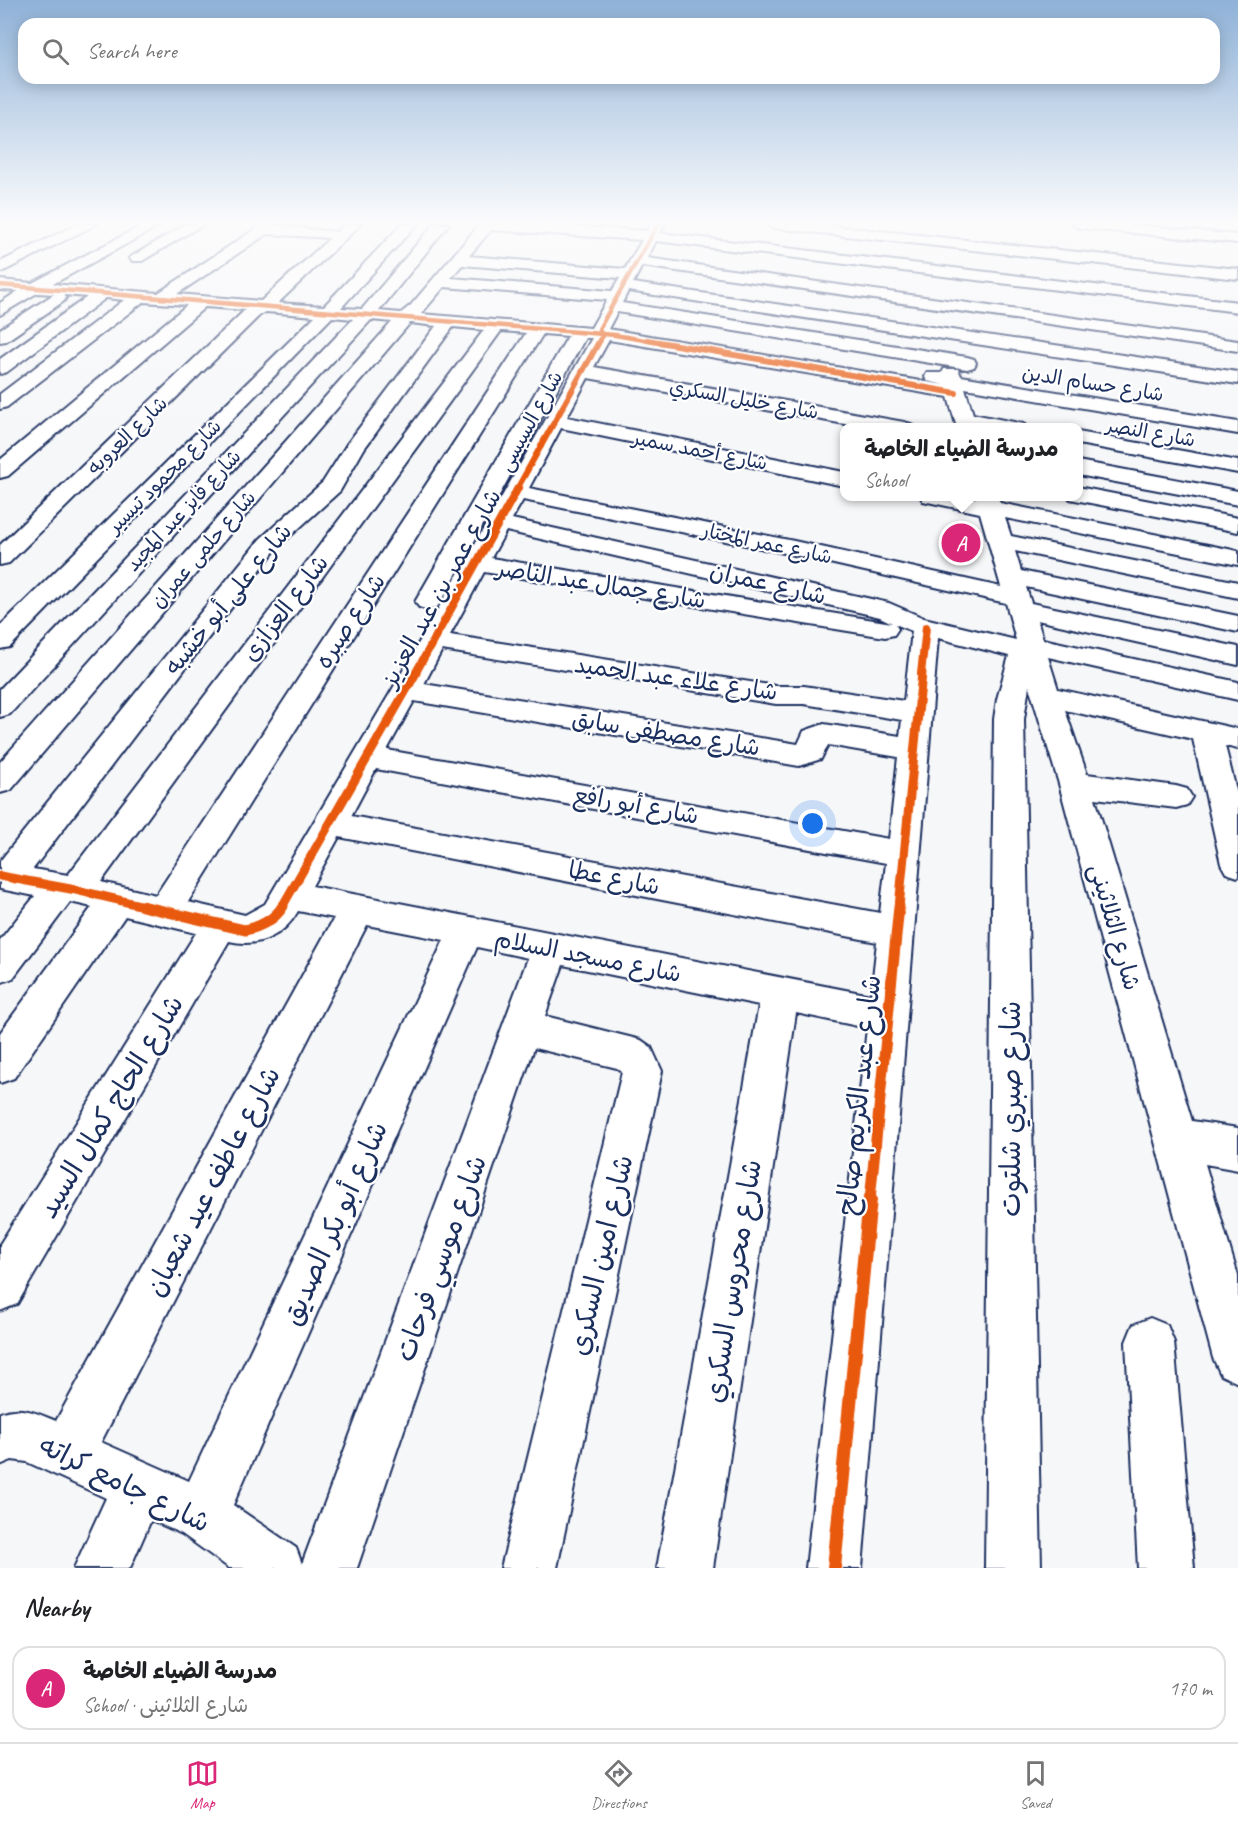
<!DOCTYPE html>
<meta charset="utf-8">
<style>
body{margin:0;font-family:Caveat,"Playpen Sans Arabic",sans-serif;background:#f2f2f2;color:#202124}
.you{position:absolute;left:813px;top:824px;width:21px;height:21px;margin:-15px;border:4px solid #fff;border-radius:50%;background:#1a73e8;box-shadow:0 0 0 9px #1a73e833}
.badge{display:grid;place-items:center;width:39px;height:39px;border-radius:50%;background:#db2777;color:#fff;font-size:20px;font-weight:700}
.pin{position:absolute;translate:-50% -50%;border:3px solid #fff;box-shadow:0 2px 6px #0006}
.popup{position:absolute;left:840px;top:423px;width:243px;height:78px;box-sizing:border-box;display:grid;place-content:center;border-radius:12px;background:#fff;filter:drop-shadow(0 2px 4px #0005);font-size:20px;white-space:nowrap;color:#757577}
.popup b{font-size:22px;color:#202124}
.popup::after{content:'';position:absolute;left:50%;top:100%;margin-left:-12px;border:12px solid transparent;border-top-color:#fff}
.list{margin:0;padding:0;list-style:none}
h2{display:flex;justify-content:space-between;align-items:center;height:78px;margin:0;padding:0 24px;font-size:26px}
h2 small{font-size:20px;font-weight:400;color:#757577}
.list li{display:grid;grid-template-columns:39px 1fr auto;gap:18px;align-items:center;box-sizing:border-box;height:84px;margin:0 12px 12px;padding:0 12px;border:2px solid #e0e0e0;border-radius:18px}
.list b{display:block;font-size:22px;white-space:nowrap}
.list p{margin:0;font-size:20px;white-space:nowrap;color:#757577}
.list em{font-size:20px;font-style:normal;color:#757577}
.icon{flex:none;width:33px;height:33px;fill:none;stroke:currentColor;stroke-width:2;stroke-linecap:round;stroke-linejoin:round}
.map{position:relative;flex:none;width:1238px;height:1568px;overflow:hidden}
.search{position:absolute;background:#fff;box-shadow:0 3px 15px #0003;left:18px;right:18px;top:18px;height:66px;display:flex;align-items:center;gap:15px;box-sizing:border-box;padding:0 21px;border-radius:18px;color:#757577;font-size:22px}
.sheet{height:174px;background:#fff}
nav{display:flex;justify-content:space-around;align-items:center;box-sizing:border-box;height:84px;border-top:2px solid #e0e0e0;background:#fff;font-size:16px;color:#757577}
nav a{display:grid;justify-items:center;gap:3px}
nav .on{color:#db2777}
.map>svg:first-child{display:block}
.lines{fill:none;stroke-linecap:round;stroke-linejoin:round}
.minor-casing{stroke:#1b2f5e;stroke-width:4}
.minor{fill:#fff;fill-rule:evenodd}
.cycleway-far5-casing{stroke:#fff;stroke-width:7}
.cycleway-far4-casing{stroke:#fff;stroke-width:8}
.cycleway-far3-casing{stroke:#fff;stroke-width:10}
.cycleway-far2-casing{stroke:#fff;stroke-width:13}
.cycleway-far1-casing{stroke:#fff;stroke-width:15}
.cycleway-casing{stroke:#fff;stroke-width:18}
.cycleway-far5{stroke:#e8590c;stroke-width:4.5}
.cycleway-far4{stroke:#e8590c;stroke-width:6}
.cycleway-far3{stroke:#e8590c;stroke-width:8}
.cycleway-far2{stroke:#e8590c;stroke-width:9}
.cycleway-far1{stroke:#e8590c;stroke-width:11}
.cycleway{stroke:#e8590c;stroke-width:14}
.labels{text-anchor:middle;stroke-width:4.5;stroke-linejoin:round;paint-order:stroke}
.far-street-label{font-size:20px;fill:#1b2f5e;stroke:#fff}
.street-label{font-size:24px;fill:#1b2f5e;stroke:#fff}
.near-street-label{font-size:28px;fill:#1b2f5e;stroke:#fff}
</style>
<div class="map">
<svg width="1238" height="1568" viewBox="0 0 1238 1568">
<rect width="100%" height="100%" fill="#f6f7f9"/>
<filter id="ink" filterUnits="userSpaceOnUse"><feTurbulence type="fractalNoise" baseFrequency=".0167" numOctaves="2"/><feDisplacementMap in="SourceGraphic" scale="12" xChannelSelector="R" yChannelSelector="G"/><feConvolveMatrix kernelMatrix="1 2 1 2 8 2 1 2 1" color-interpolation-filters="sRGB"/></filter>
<g filter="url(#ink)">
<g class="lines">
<defs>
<g id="minor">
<path d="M78 224H97L0 273V262Z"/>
<path d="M145 224H163L53 284 158 293 263 224 337 232 345 224H361L278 303 324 306 402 224H417L341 308 362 309 434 224H449L379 311 401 313 411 305 480 224H539L647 231 651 224H665L660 233 1238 302V312L656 241 647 258 1238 341V351L642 266 633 283 1238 372V384L628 291 622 303 967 357 974 359 976 363 974 367 967 369 617 312 608 329 945 385 927 381 925 377 927 373H942L944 369H958L961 376 1238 422V434L965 388 973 414 1024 424 1027 428H957L948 397 609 340 594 367 904 422 911 424 914 428H867L588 378 567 417 844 472V486L561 428 529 488 794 541 1001 587 980 513 923 501 920 496 976 498V496H998L1000 503 1238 551V565L1005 518 1011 536 1238 582V598L1015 551 1021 571 1238 616V632L1026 587 1031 603 1238 647V665L1037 620 1043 639 1238 682V700L1048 657 1058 689 1238 729V749L1225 746 1238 798V877L1226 873 1221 864 1193 739 1065 710 1087 774 1176 786 1187 789 1192 797 1187 805 1176 808 1095 798 1192 1121 1238 1128V1170L1205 1164 1238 1276V1383L1221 1375 1213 1358 1059 784 1029 686 1024 719 1041 1568H985L994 719 997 699 1009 656 938 638 862 1568H806L867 1028 796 1013 713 1568H657L759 1005 563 965 545 1016 641 1040 651 1047 662 1071 557 1568H501L622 1072 617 1068 534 1048 357 1568H229L182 1534 151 1520 130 1568H74L106 1498 27 1462 12 1460 0 1465V1413C21 1405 37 1413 56 1421L334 918 298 911C284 936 258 948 229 941L17 1304 0 1311V1244L196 933 125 916 14 1078 0 1083V1033L92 907 70 902 13 978 0 983V940L35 896 0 889V861L260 539 323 482 347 444 436 326 410 323 11 790 0 793V762L392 322 371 320 10 714 0 717V689L353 319 332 317 10 647 0 649V626L315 316 266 312 260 315 9 563 0 565V545L245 310 205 307 8 476 0 478V460L187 305 143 302 7 407 0 409V394L124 300 106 298 7 372 0 374V359L87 297 64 295 66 298 64 301 6 341 0 342V329L54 294 37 293 0 315V303L18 291 0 290V280L32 283ZM491 230 642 240 625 269 469 256ZM267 234 330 238 261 301 177 294ZM462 265 620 278 612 291 451 278ZM444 287 607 300 591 328 421 314ZM453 327 484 330 68 875 33 869 276 549 340 491 364 449ZM501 331 526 333 156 895 101 882ZM543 334 568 336 415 602 419 607 428 610 437 607 441 602 585 338H592L392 690 265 904 245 915 188 902ZM523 500 794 555 1006 603 1016 640 924 618 889 603 512 519ZM506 531 880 617 892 623 491 558ZM484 572 885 637 894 635 898 629 895 624 912 631 904 701 804 686H776L450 635ZM442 650 776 704H804L902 720 900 736 824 724 804 731 798 744 424 684ZM414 701 799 766 821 759 828 745 898 757 889 839 387 750ZM376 769 886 863 880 913 351 816ZM339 837 877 942 871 995 312 886ZM367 925 444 940 189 1481 101 1442ZM477 947 528 958 302 1564 296 1548 233 1505Z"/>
<path d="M186 224H204L142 261H132L129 258Z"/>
<path d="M766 224H815L1238 269V279L773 228Z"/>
<path d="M1072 224H1127L1238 235V243L1079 228Z"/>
<path d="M1078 432 1238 461V473L1078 444Z"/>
<path d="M1078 461 1238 491V505L1078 475Z"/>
<path d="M1078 487 1238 518V532L1070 499 1068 496H1078Z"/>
<path d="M1150 1318 1167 1325 1174 1342 1194 1568H1138L1126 1342 1133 1325Z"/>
</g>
</defs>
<use href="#minor" class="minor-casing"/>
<use href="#minor" class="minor"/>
<defs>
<g id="cycleway-far5">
<path d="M0 285 615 335 656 342"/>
<path d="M599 342 602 336 599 329 658 224"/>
</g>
<g id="cycleway-far4">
<path d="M647 340 956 393"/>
<path d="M517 489 600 340"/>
</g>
<g id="cycleway-far3">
<path d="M415 674 518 488"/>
<path d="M921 674 926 627"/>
</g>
<g id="cycleway-far2">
<path d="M0 876 76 890 148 907"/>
<path d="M282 907 416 673"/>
<path d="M899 907 922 673"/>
</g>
<g id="cycleway-far1">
<path d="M142 906 245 930C260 927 275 919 283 906"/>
<path d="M870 1200 899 906"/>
</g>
<path id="cycleway" d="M834 1568 870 1199"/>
</defs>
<use href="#cycleway-far5" class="cycleway-far5-casing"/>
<use href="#cycleway-far4" class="cycleway-far4-casing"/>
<use href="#cycleway-far3" class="cycleway-far3-casing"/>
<use href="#cycleway-far2" class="cycleway-far2-casing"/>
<use href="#cycleway-far1" class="cycleway-far1-casing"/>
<use href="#cycleway" class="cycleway-casing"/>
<use href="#cycleway-far5" class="cycleway-far5"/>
<use href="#cycleway-far4" class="cycleway-far4"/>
<use href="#cycleway-far3" class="cycleway-far3"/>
<use href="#cycleway-far2" class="cycleway-far2"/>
<use href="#cycleway-far1" class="cycleway-far1"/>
<use href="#cycleway" class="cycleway"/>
</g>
</g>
<linearGradient id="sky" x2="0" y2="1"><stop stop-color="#8fb2d8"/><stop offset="0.5" stop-color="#fbfbfc"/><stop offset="1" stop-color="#fbfbfc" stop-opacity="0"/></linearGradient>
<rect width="1238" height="444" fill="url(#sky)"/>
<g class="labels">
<g class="far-street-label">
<text transform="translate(1093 383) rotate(9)" y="7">شارع حسام الدين</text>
<text transform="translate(744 399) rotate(10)" y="7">شارع خليل السكري</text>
<text transform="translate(530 421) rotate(-61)" y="7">شارع السيسى</text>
<text transform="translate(1151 432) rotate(10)" y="7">شارع النصر</text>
<text transform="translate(127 435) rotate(-44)" y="7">شارع العروبه</text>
<text transform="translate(700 450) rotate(11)" y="7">شارع أحمد سمير</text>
<text transform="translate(164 476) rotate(-45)" y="7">شارع محمود تيسير</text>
<text transform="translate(183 510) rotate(-47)" y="7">شارع فايز عبد المجيد</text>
<text transform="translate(767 543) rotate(12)" y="7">شارع عمر المختار</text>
<text transform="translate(203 549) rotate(-49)" y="7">شارع حلمى عمران</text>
</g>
<g class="street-label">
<text transform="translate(768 583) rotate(13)" y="8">شارع عمران</text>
<text transform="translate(601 584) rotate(9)" y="8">شارع جمال عبد الناصر</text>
<text transform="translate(441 588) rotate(-61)" y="8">شارع عمر بن عبد العزيز</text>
<text transform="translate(228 599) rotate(-51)" y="8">شارع على أبو خشبه</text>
<text transform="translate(285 608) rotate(-53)" y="8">شارع العزازى</text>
<text transform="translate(350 621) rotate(-57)" y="8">شارع صبره</text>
<text transform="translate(676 678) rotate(8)" y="8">شارع علاء عبد الحميد</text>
<text transform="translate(666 733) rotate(9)" y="8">شارع مصطفى سابق</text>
<text transform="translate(636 805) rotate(10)" y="8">شارع أبو رافع</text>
<text transform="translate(614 878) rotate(11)" y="8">شارع عطا</text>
<text transform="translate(1115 927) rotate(74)" y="8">شارع الثلاثينى</text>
<text transform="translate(588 956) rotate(11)" y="8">شارع مسجد السلام</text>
</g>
<g class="near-street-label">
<text transform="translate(858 1095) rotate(-84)" y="10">شارع عبد الكريم صالح</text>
<text transform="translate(110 1106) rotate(-59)" y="10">شارع الحاج كمال السيد</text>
<text transform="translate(1010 1109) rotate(-90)" y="10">شارع صبري شلتوت</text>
<text transform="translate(212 1181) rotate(-62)" y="10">شارع عاطف عيد شعبان</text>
<text transform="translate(334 1223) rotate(-66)" y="10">شارع أبو بكر الصديق</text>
<text transform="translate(600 1255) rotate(-77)" y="10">شارع امين السكري</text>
<text transform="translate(440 1258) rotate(-70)" y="10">شارع موسي فرحات</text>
<text transform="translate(732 1281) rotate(-81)" y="10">شارع محروس السكري</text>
<text transform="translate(125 1483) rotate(26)" y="10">شارع جامع كراته</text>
</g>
</g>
</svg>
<div class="you"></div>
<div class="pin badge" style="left:961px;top:543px">A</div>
<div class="popup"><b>مدرسة الضياء الخاصة</b>School</div>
<div class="search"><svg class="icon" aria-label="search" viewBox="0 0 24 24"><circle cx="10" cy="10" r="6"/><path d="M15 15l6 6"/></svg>Search here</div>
</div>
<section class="sheet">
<h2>Nearby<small></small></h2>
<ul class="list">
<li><span class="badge">A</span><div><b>مدرسة الضياء الخاصة</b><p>School · شارع الثلاثينى</p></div><em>170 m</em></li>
</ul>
</section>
<nav>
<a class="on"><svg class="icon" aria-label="map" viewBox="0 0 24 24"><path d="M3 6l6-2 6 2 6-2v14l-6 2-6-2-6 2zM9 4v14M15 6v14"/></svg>Map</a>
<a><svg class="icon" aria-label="directions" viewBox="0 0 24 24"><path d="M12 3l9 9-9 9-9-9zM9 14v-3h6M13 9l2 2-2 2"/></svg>Directions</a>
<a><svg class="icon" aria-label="saved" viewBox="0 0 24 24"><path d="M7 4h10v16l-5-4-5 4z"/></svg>Saved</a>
</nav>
